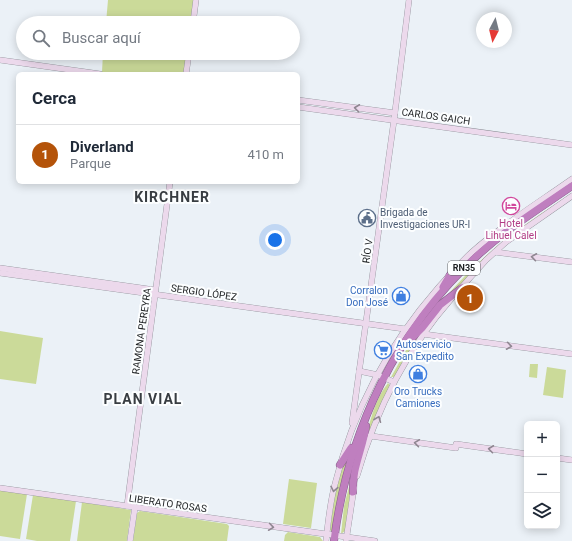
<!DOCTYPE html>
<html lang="es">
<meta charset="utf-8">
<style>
body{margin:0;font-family:Roboto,sans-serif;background:#f2f2f3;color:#1f2937}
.controls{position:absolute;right:12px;bottom:12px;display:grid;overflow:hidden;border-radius:6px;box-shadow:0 2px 10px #0003}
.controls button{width:36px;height:36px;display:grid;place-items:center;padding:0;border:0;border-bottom:1px solid #e0e1e3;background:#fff;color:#1f2937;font:20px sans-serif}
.compass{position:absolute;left:476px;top:12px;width:36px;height:36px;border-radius:50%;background:#fff;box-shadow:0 2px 10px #0003;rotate:187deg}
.you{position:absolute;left:275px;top:240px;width:14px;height:14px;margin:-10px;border:3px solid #fff;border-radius:50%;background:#1a73e8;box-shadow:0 0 0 6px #1a73e833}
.badge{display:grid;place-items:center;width:26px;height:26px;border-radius:50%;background:#b45309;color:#fff;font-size:13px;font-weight:700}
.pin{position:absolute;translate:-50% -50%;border:2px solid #fff;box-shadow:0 1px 4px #0006}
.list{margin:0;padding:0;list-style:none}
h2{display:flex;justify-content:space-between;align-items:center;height:52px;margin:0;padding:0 16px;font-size:17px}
h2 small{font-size:13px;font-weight:400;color:#747a83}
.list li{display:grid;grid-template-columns:26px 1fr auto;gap:12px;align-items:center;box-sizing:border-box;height:60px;padding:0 16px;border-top:1px solid #e0e1e3}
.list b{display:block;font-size:15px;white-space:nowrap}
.list p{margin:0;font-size:13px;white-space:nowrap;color:#747a83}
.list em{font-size:13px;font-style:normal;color:#747a83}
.icon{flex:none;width:22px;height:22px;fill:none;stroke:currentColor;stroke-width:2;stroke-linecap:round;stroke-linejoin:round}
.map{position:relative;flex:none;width:572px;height:541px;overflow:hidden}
.search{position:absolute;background:#fff;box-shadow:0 2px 10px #0003;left:16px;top:16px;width:284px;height:44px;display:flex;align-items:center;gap:10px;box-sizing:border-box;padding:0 14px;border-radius:22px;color:#747a83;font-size:15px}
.panel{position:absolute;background:#fff;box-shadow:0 2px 10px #0003;left:16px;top:72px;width:284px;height:112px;border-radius:6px}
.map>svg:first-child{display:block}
.green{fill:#cbda99}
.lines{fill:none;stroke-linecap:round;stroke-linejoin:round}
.secondary-casing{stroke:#7f848a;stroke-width:6}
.highway-casing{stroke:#865e88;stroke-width:8}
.secondary{stroke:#ecd9ec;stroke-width:5.5}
.highway{stroke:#bf7fbf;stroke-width:7}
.oneway{stroke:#8f8691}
.labels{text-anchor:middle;stroke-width:4;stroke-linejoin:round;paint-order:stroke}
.shield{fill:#fcfeff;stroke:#606364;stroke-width:1}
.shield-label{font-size:9px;font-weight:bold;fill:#1d2022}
.street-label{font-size:10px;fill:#1d2022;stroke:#fcfeff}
.service-label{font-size:10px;fill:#4e5e75;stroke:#fcfeff;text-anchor:start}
.hotel-label{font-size:10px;fill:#b23c85;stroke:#fcfeff}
.shop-label{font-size:10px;fill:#366cbe;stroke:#fcfeff;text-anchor:end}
.district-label{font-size:14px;font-weight:bold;letter-spacing:1px;fill:#383d42;stroke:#fcfeff}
</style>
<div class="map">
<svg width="572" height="541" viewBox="0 0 572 541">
<rect width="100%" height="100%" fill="#ebf1f7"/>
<g class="green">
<path d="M104 0H194L190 23H106L108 0Z"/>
<path d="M103 53H186L184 74H116L102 72Z"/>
<path d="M572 193V194L530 222 461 286 444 299C458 283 473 267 489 253 515 230 544 212 572 193Z"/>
<path d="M425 326 395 377H391L409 345Z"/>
<path d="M0 331 43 338 36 384 0 379Z"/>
<path d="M530 364H538L537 378 529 377Z"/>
<path d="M547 367 566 370 563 398 543 395Z"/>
<path d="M388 383 390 385 365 443C369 423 375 399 388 383Z"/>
<path d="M350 452 333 532H332L330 530 335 491 340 470Z"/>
<path d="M289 479 317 483 311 528 283 524Z"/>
<path d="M351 479 350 496 345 531 341 534 344 506Z"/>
<path d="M0 490 27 494 20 539 0 536Z"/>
<path d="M33 495 76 501 70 541H37L26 539Z"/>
<path d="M82 502 131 510 127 541H77Z"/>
<path d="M140 511 227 524 229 526 227 541H133L137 513Z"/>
<path d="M288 532 320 537 323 541H284L285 535Z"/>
</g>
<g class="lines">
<defs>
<g id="secondary">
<path d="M193 23 196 0"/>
<path d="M0 60 100 74"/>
<path d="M186 74 189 53"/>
<path d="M298 100 395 113"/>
<path d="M298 107 572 145"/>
<path d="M495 252 572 262"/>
<path d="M0 268 155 290"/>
<path d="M0 273 405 329"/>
<path d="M459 290 486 260 506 242 572 196"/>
<path d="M423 334 572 354"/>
<path d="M359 371 378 375 394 382"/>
<path d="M352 423 394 120 409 0"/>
<path d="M371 436 456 448V444L527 454"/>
<path d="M557 458 572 460"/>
<path d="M357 476C376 410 407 349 452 298"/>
<path d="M0 488 375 541"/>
<path d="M127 506 170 182"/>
<path d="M130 541 135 507"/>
<path d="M326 541C328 522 330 502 335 484 353 411 389 344 438 288 449 276 460 263 472 252 502 225 538 203 572 179"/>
<path d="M346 541 354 488"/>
</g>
<g id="highway">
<path d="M443 287 450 275"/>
<path d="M412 338 422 328 440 305 462 288"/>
<path d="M340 465 351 448"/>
<path d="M353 492C352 468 363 449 366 426"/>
<path d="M334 541C348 431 396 329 479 254 508 228 540 208 572 186"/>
</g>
</defs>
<use href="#secondary" class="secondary-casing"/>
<use href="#highway" class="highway-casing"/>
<use href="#secondary" class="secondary"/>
<use href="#highway" class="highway"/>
</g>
<defs><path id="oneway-chevron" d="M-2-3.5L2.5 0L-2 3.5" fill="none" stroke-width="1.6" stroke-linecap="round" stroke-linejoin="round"/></defs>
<g class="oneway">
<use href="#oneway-chevron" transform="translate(357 108) rotate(-173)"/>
<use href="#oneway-chevron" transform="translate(534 257) rotate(-172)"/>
<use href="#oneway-chevron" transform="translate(509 346) rotate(8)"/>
<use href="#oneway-chevron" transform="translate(378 419) rotate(-68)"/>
<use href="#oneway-chevron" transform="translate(417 443) rotate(-172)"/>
<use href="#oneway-chevron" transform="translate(491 449) rotate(-173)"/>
<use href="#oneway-chevron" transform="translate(334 489) rotate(101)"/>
<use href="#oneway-chevron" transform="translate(271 527) rotate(8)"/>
</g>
<defs>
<symbol id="hotel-ring" viewBox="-11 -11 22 22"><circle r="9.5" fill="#fcfeff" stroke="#d1479c" stroke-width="1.5"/><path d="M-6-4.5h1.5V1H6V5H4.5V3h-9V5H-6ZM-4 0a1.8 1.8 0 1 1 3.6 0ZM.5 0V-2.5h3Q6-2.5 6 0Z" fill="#d1479c"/></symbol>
<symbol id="civic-ring" viewBox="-11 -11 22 22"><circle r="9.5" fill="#fcfeff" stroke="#5c6f8a" stroke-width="1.5"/><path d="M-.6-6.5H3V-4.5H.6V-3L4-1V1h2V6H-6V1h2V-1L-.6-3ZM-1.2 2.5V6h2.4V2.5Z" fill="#5c6f8a"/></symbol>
<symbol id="shop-ring" viewBox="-11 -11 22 22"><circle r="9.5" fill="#fcfeff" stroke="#3f7fe0" stroke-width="1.5"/><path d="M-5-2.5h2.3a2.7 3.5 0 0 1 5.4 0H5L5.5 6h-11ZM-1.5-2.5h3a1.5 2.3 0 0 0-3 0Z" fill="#3f7fe0"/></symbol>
<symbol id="supermarket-ring" viewBox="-11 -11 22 22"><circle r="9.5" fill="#fcfeff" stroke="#3f7fe0" stroke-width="1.5"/><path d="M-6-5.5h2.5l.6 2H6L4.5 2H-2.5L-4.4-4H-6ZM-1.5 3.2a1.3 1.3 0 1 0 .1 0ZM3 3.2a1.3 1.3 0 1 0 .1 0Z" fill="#3f7fe0"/></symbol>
</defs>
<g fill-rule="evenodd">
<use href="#hotel-ring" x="501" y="196" width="20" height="20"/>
<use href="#civic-ring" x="357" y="208" width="20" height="20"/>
<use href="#shop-ring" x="391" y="286" width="20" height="20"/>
<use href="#supermarket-ring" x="373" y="340" width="20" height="20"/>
<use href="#shop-ring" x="408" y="364" width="20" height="20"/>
</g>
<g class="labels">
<rect class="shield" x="448" y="261" width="32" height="14" rx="3"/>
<g class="shield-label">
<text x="464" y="271">RN35</text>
</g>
<g class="street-label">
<text transform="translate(436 116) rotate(8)" y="4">CARLOS GAICH</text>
<text transform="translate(367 251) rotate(-82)" y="4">RÍO V</text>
<text transform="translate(204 292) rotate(8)" y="4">SERGIO LÓPEZ</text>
<text transform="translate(141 331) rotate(-82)" y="4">RAMONA PEREYRA</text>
<text transform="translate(168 503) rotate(8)" y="4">LIBERATO ROSAS</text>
</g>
<g class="service-label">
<text x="380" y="216">Brigada de<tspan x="380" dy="12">Investigaciones UR-I</tspan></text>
</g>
<g class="hotel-label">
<text x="511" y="227">Hotel<tspan x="511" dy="12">Lihuel Calel</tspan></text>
</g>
<g class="shop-label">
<text x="388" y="294">Corralon<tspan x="388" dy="12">Don José</tspan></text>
<text x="396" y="348" text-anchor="start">Autoservicio<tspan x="396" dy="12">San Expedito</tspan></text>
<text x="418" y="395" text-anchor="middle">Oro Trucks<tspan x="418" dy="12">Camiones</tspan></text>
</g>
<g class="district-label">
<text x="172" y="202">KIRCHNER</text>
<text x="143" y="404">PLAN VIAL</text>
</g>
</g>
</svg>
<div class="controls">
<button>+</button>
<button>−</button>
<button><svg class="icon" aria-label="layers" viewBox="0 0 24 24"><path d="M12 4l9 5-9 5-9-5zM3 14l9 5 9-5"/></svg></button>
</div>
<svg class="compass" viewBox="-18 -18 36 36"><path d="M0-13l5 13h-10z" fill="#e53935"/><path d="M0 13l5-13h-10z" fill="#747a83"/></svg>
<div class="you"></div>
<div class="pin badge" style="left:470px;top:298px">1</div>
<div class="search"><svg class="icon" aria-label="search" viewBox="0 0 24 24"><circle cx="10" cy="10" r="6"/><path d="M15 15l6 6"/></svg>Buscar aquí</div>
<section class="panel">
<h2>Cerca<small></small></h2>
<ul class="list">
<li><span class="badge">1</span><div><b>Diverland</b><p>Parque</p></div><em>410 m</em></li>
</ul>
</section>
</div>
